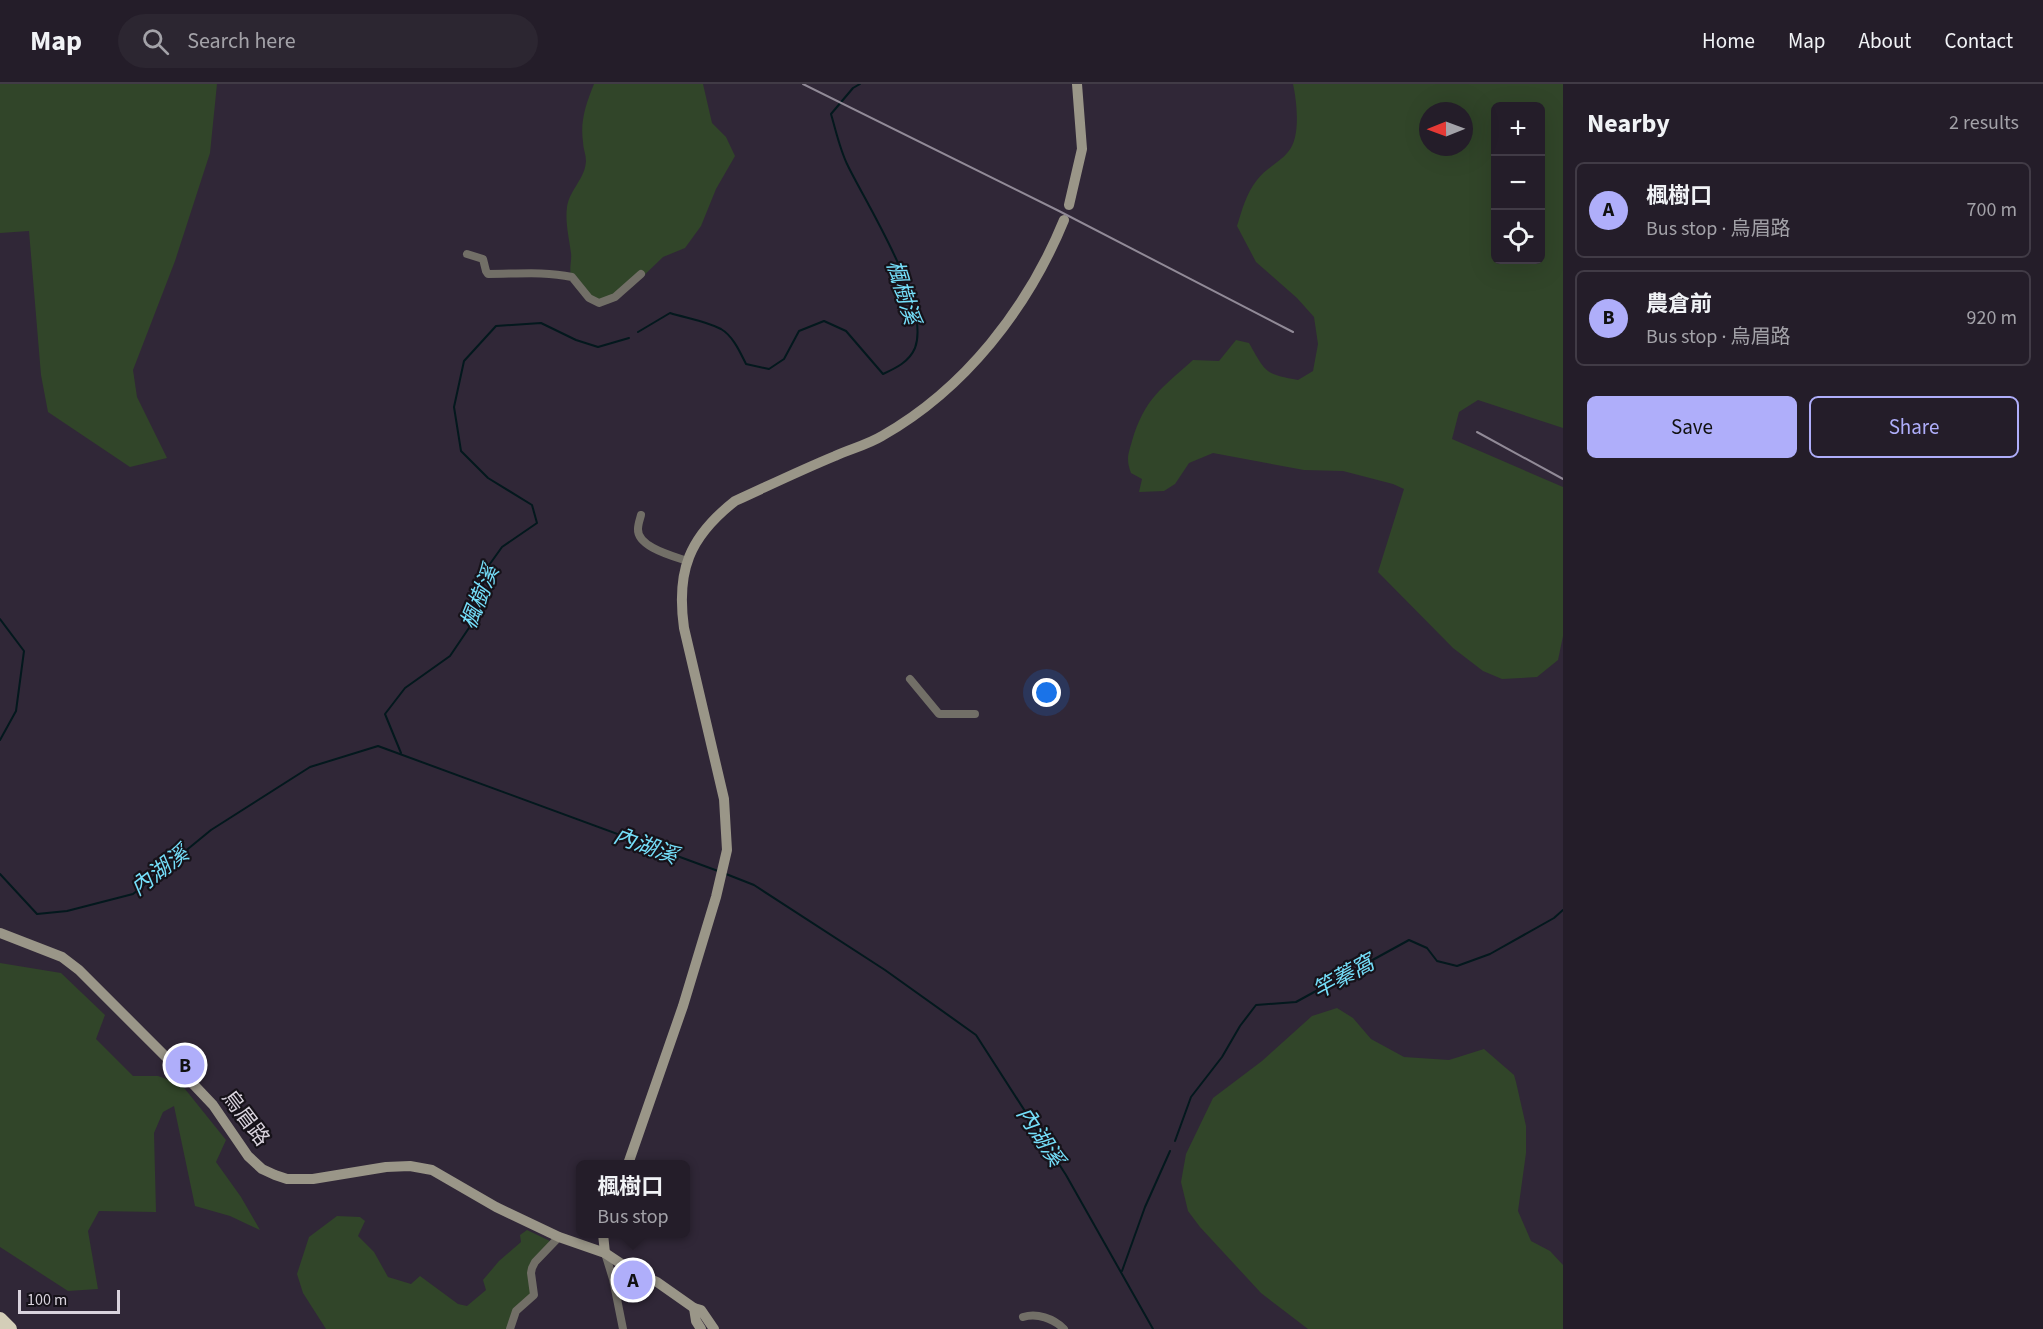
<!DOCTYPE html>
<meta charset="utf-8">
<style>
body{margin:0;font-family:"Source Sans 3","Noto Sans TC",sans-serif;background:#2c2631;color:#f1f3f6}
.controls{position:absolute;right:18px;top:18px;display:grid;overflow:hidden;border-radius:9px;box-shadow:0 6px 24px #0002}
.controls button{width:54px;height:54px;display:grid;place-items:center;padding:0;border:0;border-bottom:2px solid #413b46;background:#241d29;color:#f1f3f6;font:30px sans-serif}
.compass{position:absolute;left:1419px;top:18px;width:54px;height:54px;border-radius:50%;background:#241d29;box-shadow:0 6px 24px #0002;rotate:269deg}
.scale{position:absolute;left:18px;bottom:15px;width:102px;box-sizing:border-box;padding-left:6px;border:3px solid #d9d3dd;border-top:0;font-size:16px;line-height:21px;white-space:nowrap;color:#d9d3dd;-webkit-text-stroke:4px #161219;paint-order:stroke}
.you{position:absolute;left:1047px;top:609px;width:21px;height:21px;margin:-15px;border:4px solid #fff;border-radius:50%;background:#1a73e8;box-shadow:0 0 0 9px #1a73e833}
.badge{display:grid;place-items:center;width:39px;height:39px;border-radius:50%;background:#afaefa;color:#111;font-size:20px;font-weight:700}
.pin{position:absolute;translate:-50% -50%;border:3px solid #fff;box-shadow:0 2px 6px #0006}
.popup{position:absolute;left:576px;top:1076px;width:114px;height:78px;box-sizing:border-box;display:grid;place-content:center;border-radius:9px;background:#241d29;filter:drop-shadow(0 2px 4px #0005);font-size:20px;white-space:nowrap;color:#a3a2a8}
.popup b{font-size:22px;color:#f1f3f6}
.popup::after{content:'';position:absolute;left:50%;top:100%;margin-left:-12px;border:12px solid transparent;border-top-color:#241d29}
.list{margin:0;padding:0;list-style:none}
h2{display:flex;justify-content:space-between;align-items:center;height:78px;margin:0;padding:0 24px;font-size:26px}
h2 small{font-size:20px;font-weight:400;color:#a3a2a8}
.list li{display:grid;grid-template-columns:39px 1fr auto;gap:18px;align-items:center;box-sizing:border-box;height:96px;margin:0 12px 12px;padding:0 12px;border:2px solid #413b46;border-radius:9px}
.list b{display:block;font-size:22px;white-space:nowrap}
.list p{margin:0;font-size:20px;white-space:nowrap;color:#a3a2a8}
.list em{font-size:20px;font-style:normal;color:#a3a2a8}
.actions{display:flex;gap:12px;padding:18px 24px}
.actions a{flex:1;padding:14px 0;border:2px solid #afaefa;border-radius:9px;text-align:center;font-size:21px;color:#afaefa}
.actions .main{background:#afaefa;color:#111}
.icon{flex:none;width:33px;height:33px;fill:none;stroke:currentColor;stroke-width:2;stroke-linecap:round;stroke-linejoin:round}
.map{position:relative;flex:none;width:1563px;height:1245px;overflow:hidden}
header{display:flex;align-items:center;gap:36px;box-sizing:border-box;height:84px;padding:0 30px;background:#241d29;border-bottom:2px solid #413b46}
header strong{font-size:28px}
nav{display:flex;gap:33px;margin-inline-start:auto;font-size:21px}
.search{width:420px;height:54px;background:#2c2631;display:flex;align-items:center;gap:15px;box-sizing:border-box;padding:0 21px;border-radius:33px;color:#a3a2a8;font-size:22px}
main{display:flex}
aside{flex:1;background:#241d29}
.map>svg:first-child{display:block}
.green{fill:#314529;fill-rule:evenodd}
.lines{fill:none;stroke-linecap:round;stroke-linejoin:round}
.stream{stroke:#03181d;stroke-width:2}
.street{stroke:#726f67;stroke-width:8}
.secondary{stroke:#9a9688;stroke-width:10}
.highway{stroke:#d4ceb8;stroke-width:14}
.rail{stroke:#918a97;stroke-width:2}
.labels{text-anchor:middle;stroke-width:4.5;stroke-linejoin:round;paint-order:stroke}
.street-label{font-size:21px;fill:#d9d3dd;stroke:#161219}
.water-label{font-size:22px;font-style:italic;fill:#75dffa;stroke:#161219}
</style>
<header>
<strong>Map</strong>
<div class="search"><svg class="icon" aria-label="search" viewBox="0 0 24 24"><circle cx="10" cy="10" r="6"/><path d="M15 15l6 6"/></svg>Search here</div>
<nav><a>Home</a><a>Map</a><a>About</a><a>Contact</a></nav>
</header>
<main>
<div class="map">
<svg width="1563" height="1245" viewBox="0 0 1563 1245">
<rect width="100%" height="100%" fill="#302737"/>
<g class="green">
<path d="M0 0H217L210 69 175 177 133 286 137 313 167 374 130 383 48 328 41 291 29 147 0 149Z"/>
<path d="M594 0H703L712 39 726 53 735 72 716 105 701 142 685 164 663 173 633 202 608 220C592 218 574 210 571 192 569 184 572 176 571 169 569 153 565 139 567 123 570 105 585 95 586 77 586 71 583 64 583 58 580 37 586 20 594 0Z"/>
<path d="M1293 0H1563V344L1478 316 1459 328 1452 355 1563 403V552L1558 576 1537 593 1502 595 1483 587 1453 564 1378 488 1404 405 1393 400 1343 387 1304 386 1213 369 1189 379 1175 400 1164 407 1139 408 1142 395 1131 389C1126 375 1128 371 1132 357 1145 314 1161 305 1193 276L1219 277 1236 256 1249 259C1266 289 1265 290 1298 296L1313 287 1318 260 1314 233 1297 214 1256 178 1237 142C1242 126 1246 110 1257 96 1265 85 1280 78 1288 68 1301 54 1297 18 1293 0ZM1496 22H1540V176H1496ZM1428 27H1464V63H1428Z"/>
<path d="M0 879 61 889 105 931 96 955 133 992H158L181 1000 226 1056 216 1078 241 1113 260 1146 230 1132 195 1122 174 1022 163 1028 154 1049 156 1128 99 1127 88 1147 98 1205 68 1207 0 1163Z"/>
<path d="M1337 924 1353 934 1371 955 1404 973 1449 976 1484 965 1514 991 1516 998 1526 1042V1069L1518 1127 1531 1157 1550 1167 1563 1181V1245H1308L1261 1209 1200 1143 1188 1127 1181 1098 1186 1070 1213 1014 1262 977 1312 932Z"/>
<path d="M337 1132 360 1133 365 1137 358 1152 374 1168 388 1193 411 1200 420 1192 458 1220 467 1222 486 1206 483 1196 499 1177 521 1158 520 1151 527 1146 550 1157 528 1186 532 1212 507 1245H326L303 1209 297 1190 309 1153Z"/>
</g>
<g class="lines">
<g class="stream">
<path d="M638 248 670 229C686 234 706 237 721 245 733 252 740 268 746 280L769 285 784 275 799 247 824 237 846 247 883 290C896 284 909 278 915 264 931 221 868 123 848 82 840 66 836 47 831 30L853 4 860 0"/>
<path d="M0 535 24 567 16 627 0 656"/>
<path d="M401 669 385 630 405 604 450 572 475 535 487 484 502 463 537 439 532 421 488 394 461 367 454 323 464 277 496 242 541 239 576 256 598 263 629 254"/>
<path d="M0 790 37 830 67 827 133 810 211 746 310 683 378 662 718 787"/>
<path d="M726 790 754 801 885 886 976 951 1066 1091 1153 1245"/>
<path d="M1175 1057 1191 1013 1222 973 1240 942 1256 921 1296 918 1409 856 1427 864 1437 877 1457 882 1490 870 1554 834 1563 826"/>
<path d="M1122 1187 1145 1123 1170 1067"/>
</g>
<g class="street">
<path d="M467 170 483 175 486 187 488 190C517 190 544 187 572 193L589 214 599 219 615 213 641 190"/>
<path d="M641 431C640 435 638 440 638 445 637 463 673 472 687 477"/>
<path d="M910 595 939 630H975"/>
<path d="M605 1169 613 1195 623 1245"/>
<path d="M1023 1233C1037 1229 1053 1234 1064 1245"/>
<path d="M510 1245 516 1227 534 1211 531 1189 532 1184 535 1178 559 1153"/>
</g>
<g class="secondary">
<path d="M1069 121 1082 65 1077 0"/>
<path d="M0 849 62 873 79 886 195 1002 213 1021 248 1072 262 1085 275 1091 287 1095H313L386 1083 410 1082 432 1086 496 1123 559 1153 605 1169 632 1187 657 1198 694 1224 701 1226 714 1245"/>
<path d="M628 1080 683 922 716 813 727 766 724 715 684 544C676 487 689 453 735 417 768 402 801 386 835 372 850 365 867 361 882 352 965 305 1028 224 1064 136"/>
<path d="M603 1150 605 1169"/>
<path d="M694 1224 696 1237 701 1245"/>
</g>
<path class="highway" d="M0 1235 10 1245"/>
<g class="rail">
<path d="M803 0 1059 127 1293 248"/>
<path d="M1477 348 1563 395"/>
</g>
</g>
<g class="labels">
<g class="street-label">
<text transform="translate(246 1034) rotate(53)" y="7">烏眉路</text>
</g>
<g class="water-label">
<text transform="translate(904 208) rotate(73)" y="8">楓樹溪</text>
<text transform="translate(479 513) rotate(-68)" y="8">楓樹溪</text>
<text transform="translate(646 761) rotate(20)" y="8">內湖溪</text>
<text transform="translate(159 786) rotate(-37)" y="8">內湖溪</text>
<text transform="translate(1343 892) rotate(-29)" y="8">竿蓁窩</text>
<text transform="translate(1041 1052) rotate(57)" y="8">內湖溪</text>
</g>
</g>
</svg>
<div class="controls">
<button>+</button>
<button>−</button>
<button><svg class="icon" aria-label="locate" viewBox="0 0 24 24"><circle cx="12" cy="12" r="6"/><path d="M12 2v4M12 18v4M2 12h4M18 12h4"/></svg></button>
</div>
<svg class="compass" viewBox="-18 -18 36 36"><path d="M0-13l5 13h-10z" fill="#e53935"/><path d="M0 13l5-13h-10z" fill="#a3a2a8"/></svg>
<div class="scale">100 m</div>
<div class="you"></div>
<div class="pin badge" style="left:633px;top:1196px">A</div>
<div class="popup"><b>楓樹口</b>Bus stop</div>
<div class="pin badge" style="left:185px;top:981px">B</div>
</div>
<aside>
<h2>Nearby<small>2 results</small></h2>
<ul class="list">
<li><span class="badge">A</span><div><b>楓樹口</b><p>Bus stop · 烏眉路</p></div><em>700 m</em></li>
<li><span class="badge">B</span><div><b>農倉前</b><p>Bus stop · 烏眉路</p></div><em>920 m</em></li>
</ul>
<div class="actions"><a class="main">Save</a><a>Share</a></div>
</aside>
</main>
